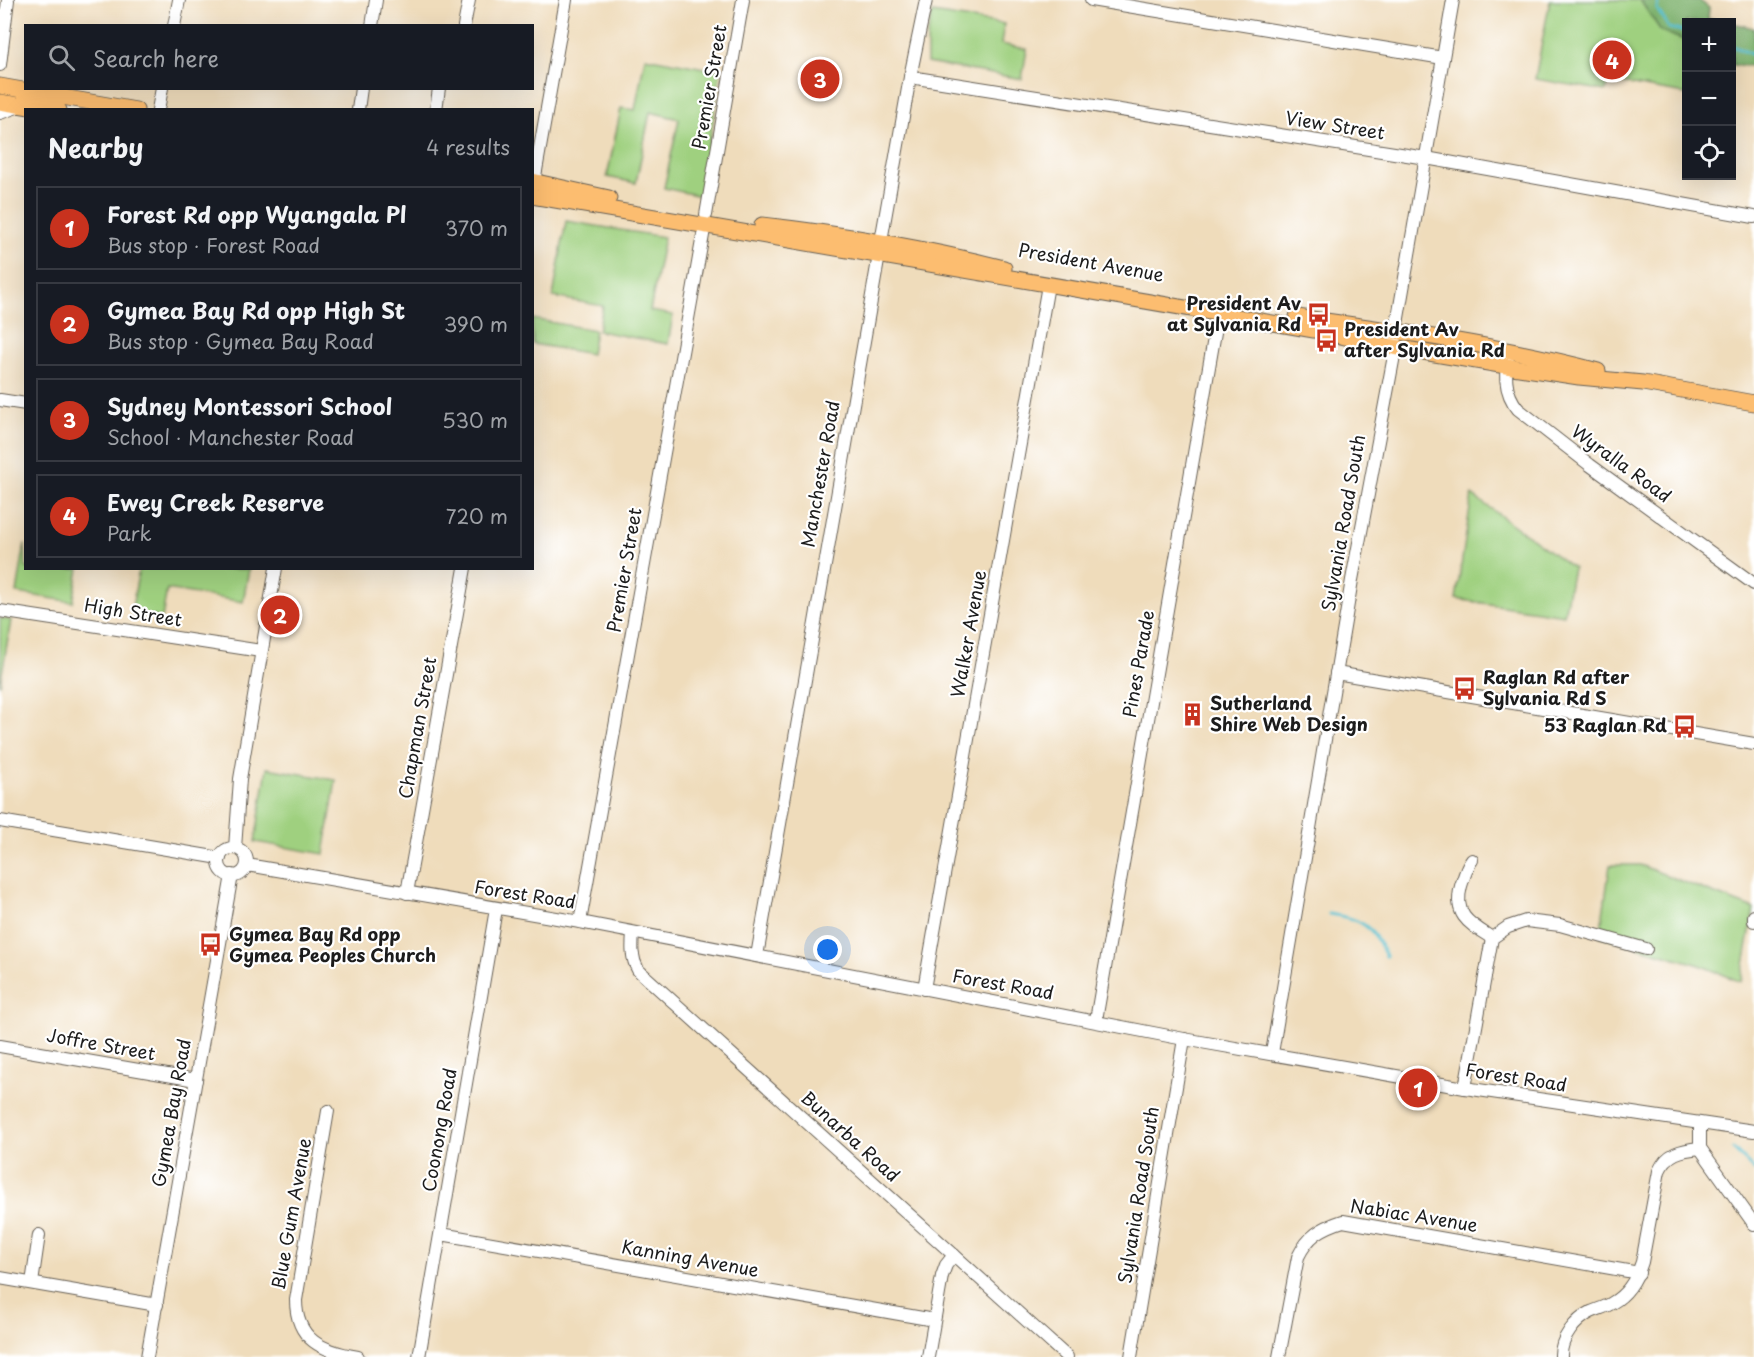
<!DOCTYPE html>
<meta charset="utf-8">
<style>
body{margin:0;font-family:"Playpen Sans",sans-serif;background:#20242c;color:#f1f3f6}
.controls{position:absolute;right:18px;top:18px;display:grid;overflow:hidden;border-radius:0px;box-shadow:0 6px 24px #0002}
.controls button{width:54px;height:54px;display:grid;place-items:center;padding:0;border:0;border-bottom:2px solid #363941;background:#171b24;color:#f1f3f6;font:30px sans-serif}
.you{position:absolute;left:828px;top:950px;width:21px;height:21px;margin:-15px;border:4px solid #fff;border-radius:50%;background:#1a73e8;box-shadow:0 0 0 9px #1a73e833}
.badge{display:grid;place-items:center;width:39px;height:39px;border-radius:50%;background:#c8321e;color:#fff;font-size:20px;font-weight:700}
.pin{position:absolute;translate:-50% -50%;border:3px solid #fff;box-shadow:0 2px 6px #0006}
.list{margin:0;padding:0;list-style:none}
h2{display:flex;justify-content:space-between;align-items:center;height:78px;margin:0;padding:0 24px;font-size:26px}
h2 small{font-size:20px;font-weight:400;color:#9ea1a6}
.list li{display:grid;grid-template-columns:39px 1fr auto;gap:18px;align-items:center;box-sizing:border-box;height:84px;margin:0 12px 12px;padding:0 12px;border:2px solid #363941;border-radius:0px}
.list b{display:block;font-size:22px;white-space:nowrap}
.list p{margin:0;font-size:20px;white-space:nowrap;color:#9ea1a6}
.list em{font-size:20px;font-style:normal;color:#9ea1a6}
.icon{flex:none;width:33px;height:33px;fill:none;stroke:currentColor;stroke-width:2;stroke-linecap:round;stroke-linejoin:round}
.map{position:relative;flex:none;width:1754px;height:1357px;overflow:hidden}
.search{position:absolute;background:#171b24;box-shadow:0 6px 24px #0002;left:24px;top:24px;width:510px;height:66px;display:flex;align-items:center;gap:15px;box-sizing:border-box;padding:0 21px;border-radius:0px;color:#9ea1a6;font-size:22px}
.panel{position:absolute;background:#171b24;box-shadow:0 6px 24px #0002;left:24px;top:108px;width:510px;height:462px;border-radius:0px}
.map>svg:first-child{display:block}
.green{fill:#9fd07f;stroke:#5e764e;stroke-width:1.5}
.forest{fill:#7fb26e;stroke:#4e6745;stroke-width:1.5}
.lines{fill:none;stroke-linecap:round;stroke-linejoin:round}
.stream{stroke:#55c0d0;stroke-width:3}
.minor-casing{stroke:#665f54;stroke-width:14}
.major-casing{stroke:#665f54;stroke-width:17}
.minor{stroke:#fff;stroke-width:12}
.major{stroke:#fcbd6f;stroke-width:15}
.labels{text-anchor:middle;stroke-width:4.5;stroke-linejoin:round;paint-order:stroke}
.street-label{font-size:18px;fill:#1c1c1c;stroke:#fff}
.poi-label{font-size:18px;font-weight:bold;fill:#1c1c1c;stroke:#fff;text-anchor:start}
</style>
<div class="map">
<svg width="1754" height="1357" viewBox="0 0 1754 1357">
<rect width="100%" height="100%" fill="#fff"/>
<filter id="ink" filterUnits="userSpaceOnUse"><feTurbulence type="fractalNoise" baseFrequency=".0167" numOctaves="2"/><feDisplacementMap in="SourceGraphic" scale="12" xChannelSelector="R" yChannelSelector="G"/><feConvolveMatrix kernelMatrix="1 2 1 2 8 2 1 2 1" color-interpolation-filters="sRGB"/></filter>
<filter id="wash" filterUnits="userSpaceOnUse"><feTurbulence type="fractalNoise" baseFrequency=".008" numOctaves="4" result="noise"/><feDisplacementMap in="SourceGraphic" scale="24" xChannelSelector="R" yChannelSelector="G"/><feGaussianBlur stdDeviation="1.35" result="paint"/><feColorMatrix in="noise" values="0 0 0 0 0 0 0 0 0 0 0 0 0 0 0 0 0 1.4 0 .05"/><feComposite in="paint" operator="in"/></filter>
<g filter="url(#wash)">
<rect width="100%" height="100%" fill="#efdcbb"/>
<g class="green">
<path d="M1550 0H1640L1661 31 1686 41V94L1609 81 1606 91 1535 79Z"/>
<path d="M932 13 1004 24 1001 44 1027 49 1022 79 927 63V37Z"/>
<path d="M645 57 721 71 701 196 664 188 679 119 650 112 636 183 607 177 621 108 635 110Z"/>
<path d="M566 221 664 237 650 311 673 315 668 344 598 331 603 306 553 297Z"/>
<path d="M532 319 595 330 591 354 533 344Z"/>
<path d="M1472 495 1573 568 1564 615 1456 599Z"/>
<path d="M25 543 26 568 79 569 73 602 17 593Z"/>
<path d="M139 569V568L249 569 243 602 167 589 162 618 131 613Z"/>
<path d="M0 618 11 620 0 685Z"/>
<path d="M267 768 336 780 324 854 255 842Z"/>
<path d="M1610 865H1640L1754 909 1741 982 1700 965 1600 936Z"/>
</g>
<g class="forest">
<path d="M1640 0H1699L1709 8 1708 19 1727 22H1686V41L1661 31Z"/>
<path d="M1732 23 1754 28V66L1732 65Z"/>
</g>
<g class="lines">
<g class="stream">
<path d="M1658 0 1657 9 1669 28 1686 32"/>
<path d="M1732 46 1754 55"/>
<path d="M1329 914C1363 919 1371 925 1386 956"/>
<path d="M1733 1149 1754 1170"/>
</g>
</g>
</g>
<g filter="url(#ink)">
<g class="lines">
<defs>
<g id="minor">
<path d="M1091 0 1443 58"/>
<path d="M174 26 179 0"/>
<path d="M372 26 376 0"/>
<path d="M464 26 469 0"/>
<path d="M0 65 8 0"/>
<path d="M910 77 1426 158 1754 217"/>
<path d="M158 110 162 88"/>
<path d="M358 110 361 88"/>
<path d="M436 110 439 88"/>
<path d="M0 113 20 106"/>
<path d="M534 182 566 0"/>
<path d="M706 215 743 0"/>
<path d="M881 241 910 77 926 0"/>
<path d="M1509 350C1505 372 1503 391 1518 409L1590 465 1754 584"/>
<path d="M0 400 26 404"/>
<path d="M0 611 261 651"/>
<path d="M1336 673 1754 744"/>
<path d="M0 821 220 858"/>
<path d="M235 848 240 779 276 568"/>
<circle cx="233" cy="862" r="14"/>
<path d="M1472 860C1466 868 1464 877 1461 886 1453 916 1470 924 1492 938"/>
<path d="M247 865 580 922 1184 1039 1465 1088 1754 1131"/>
<path d="M407 893 465 568"/>
<path d="M1754 916V921"/>
<path d="M580 922 705 224"/>
<path d="M633 933C632 947 631 957 638 970L1067 1357"/>
<path d="M757 956 879 255"/>
<path d="M924 989 1048 285"/>
<path d="M1096 1020 1218 315"/>
<path d="M0 1046 196 1080"/>
<path d="M1272 1053 1352 580 1393 361 1398 318 1453 0"/>
<path d="M1465 1088 1492 938 1508 927 1526 921 1560 925 1646 949"/>
<path d="M328 1111 296 1300C296 1340 322 1351 358 1357"/>
<path d="M1700 1124V1148L1754 1224"/>
<path d="M441 1234 934 1320"/>
<path d="M0 1278 157 1305"/>
<path d="M32 1283 39 1235"/>
<path d="M147 1357 232 875"/>
<path d="M419 1357 496 909"/>
<path d="M928 1357 942 1276 946 1265 954 1255"/>
<path d="M1131 1357 1184 1039"/>
<path d="M1279 1357 1298 1257C1308 1236 1321 1228 1343 1221L1639 1273"/>
<path d="M1561 1357C1560 1339 1575 1320 1591 1312 1598 1309 1606 1307 1612 1303 1628 1294 1637 1278 1642 1262L1659 1171C1667 1153 1681 1150 1700 1148"/>
</g>
<g id="major">
<path d="M0 86 136 110"/>
<path d="M25 100 59 110"/>
<path d="M0 102 36 108"/>
<path d="M532 181 609 198"/>
<path d="M532 196 1314 330 1376 344 1506 366 1579 377 1643 383 1754 403"/>
<path d="M762 225C844 234 924 248 1004 268"/>
<path d="M1297 317C1398 331 1499 345 1598 371"/>
</g>
</defs>
<use href="#minor" class="minor-casing"/>
<use href="#major" class="major-casing"/>
<use href="#minor" class="minor"/>
<use href="#major" class="major"/>
</g>
</g>
<defs>
<symbol id="bus-bare" viewBox="-9 -9 18 18"><path d="M-5-6H5V4H4V6H2V4H-2V6H-4V4H-5ZM-3.5-4V0h7V-4ZM-3.5 1.2v1.5H-2V1.2ZM2 1.2v1.5H3.5V1.2Z" fill="#c8321e" stroke="#fff" stroke-width="2.5" paint-order="stroke"/></symbol>
<symbol id="building-bare" viewBox="-9 -9 18 18"><path d="M-4-6H4V6H1V3H-1V6H-4ZM-2.5-4.3h1.7v1.8h-1.7ZM.8-4.3h1.7v1.8H.8ZM-2.5-1h1.7V.8h-1.7ZM.8-1h1.7V.8H.8Z" fill="#c8321e" stroke="#fff" stroke-width="2.5" paint-order="stroke"/></symbol>
</defs>
<g fill-rule="evenodd">
<use href="#bus-bare" x="1302" y="298" width="33" height="33"/>
<use href="#bus-bare" x="1310" y="324" width="33" height="33"/>
<use href="#bus-bare" x="1448" y="672" width="33" height="33"/>
<use href="#building-bare" x="1176" y="698" width="33" height="33"/>
<use href="#bus-bare" x="1668" y="710" width="33" height="33"/>
<use href="#bus-bare" x="194" y="928" width="33" height="33"/>
</g>
<g class="labels">
<g class="street-label">
<text transform="translate(710 87) rotate(-80)" y="6">Premier Street</text>
<text transform="translate(1335 126) rotate(9)" y="6">View Street</text>
<text transform="translate(1091 263) rotate(10)" y="6">President Avenue</text>
<text transform="translate(1621 464) rotate(36)" y="6">Wyralla Road</text>
<text transform="translate(821 474) rotate(-80)" y="6">Manchester Road</text>
<text transform="translate(1344 523) rotate(-80)" y="6">Sylvania Road South</text>
<text transform="translate(625 570) rotate(-80)" y="6">Premier Street</text>
<text transform="translate(133 613) rotate(9)" y="6">High Street</text>
<text transform="translate(969 634) rotate(-80)" y="6">Walker Avenue</text>
<text transform="translate(1139 664) rotate(-80)" y="6">Pines Parade</text>
<text transform="translate(418 728) rotate(-80)" y="6">Chapman Street</text>
<text transform="translate(525 895) rotate(9)" y="6">Forest Road</text>
<text transform="translate(1003 985) rotate(10)" y="6">Forest Road</text>
<text transform="translate(101 1045) rotate(10)" y="6">Joffre Street</text>
<text transform="translate(1516 1078) rotate(9)" y="6">Forest Road</text>
<text transform="translate(172 1113) rotate(-80)" y="6">Gymea Bay Road</text>
<text transform="translate(440 1130) rotate(-80)" y="6">Coonong Road</text>
<text transform="translate(850 1137) rotate(42)" y="6">Bunarba Road</text>
<text transform="translate(1139 1195) rotate(-81)" y="6">Sylvania Road South</text>
<text transform="translate(292 1214) rotate(-80)" y="6">Blue Gum Avenue</text>
<text transform="translate(1414 1216) rotate(9)" y="6">Nabiac Avenue</text>
<text transform="translate(690 1259) rotate(10)" y="6">Kanning Avenue</text>
</g>
<g class="poi-label">
<text x="1301" y="310" text-anchor="end">President Av<tspan x="1301" dy="21">at Sylvania Rd</tspan></text>
<text x="1344" y="336">President Av<tspan x="1344" dy="21">after Sylvania Rd</tspan></text>
<text x="1483" y="684">Raglan Rd after<tspan x="1483" dy="21">Sylvania Rd S</tspan></text>
<text x="1210" y="710">Sutherland<tspan x="1210" dy="21">Shire Web Design</tspan></text>
<text x="1667" y="732" text-anchor="end">53 Raglan Rd</text>
<text x="229" y="941">Gymea Bay Rd opp<tspan x="229" dy="21">Gymea Peoples Church</tspan></text>
</g>
</g>
</svg>
<div class="controls">
<button>+</button>
<button>−</button>
<button><svg class="icon" aria-label="locate" viewBox="0 0 24 24"><circle cx="12" cy="12" r="6"/><path d="M12 2v4M12 18v4M2 12h4M18 12h4"/></svg></button>
</div>
<div class="you"></div>
<div class="pin badge" style="left:1418px;top:1088px">1</div>
<div class="pin badge" style="left:280px;top:615px">2</div>
<div class="pin badge" style="left:820px;top:79px">3</div>
<div class="pin badge" style="left:1612px;top:60px">4</div>
<div class="search"><svg class="icon" aria-label="search" viewBox="0 0 24 24"><circle cx="10" cy="10" r="6"/><path d="M15 15l6 6"/></svg>Search here</div>
<section class="panel">
<h2>Nearby<small>4 results</small></h2>
<ul class="list">
<li><span class="badge">1</span><div><b>Forest Rd opp Wyangala Pl</b><p>Bus stop · Forest Road</p></div><em>370 m</em></li>
<li><span class="badge">2</span><div><b>Gymea Bay Rd opp High St</b><p>Bus stop · Gymea Bay Road</p></div><em>390 m</em></li>
<li><span class="badge">3</span><div><b>Sydney Montessori School</b><p>School · Manchester Road</p></div><em>530 m</em></li>
<li><span class="badge">4</span><div><b>Ewey Creek Reserve</b><p>Park</p></div><em>720 m</em></li>
</ul>
</section>
</div>
